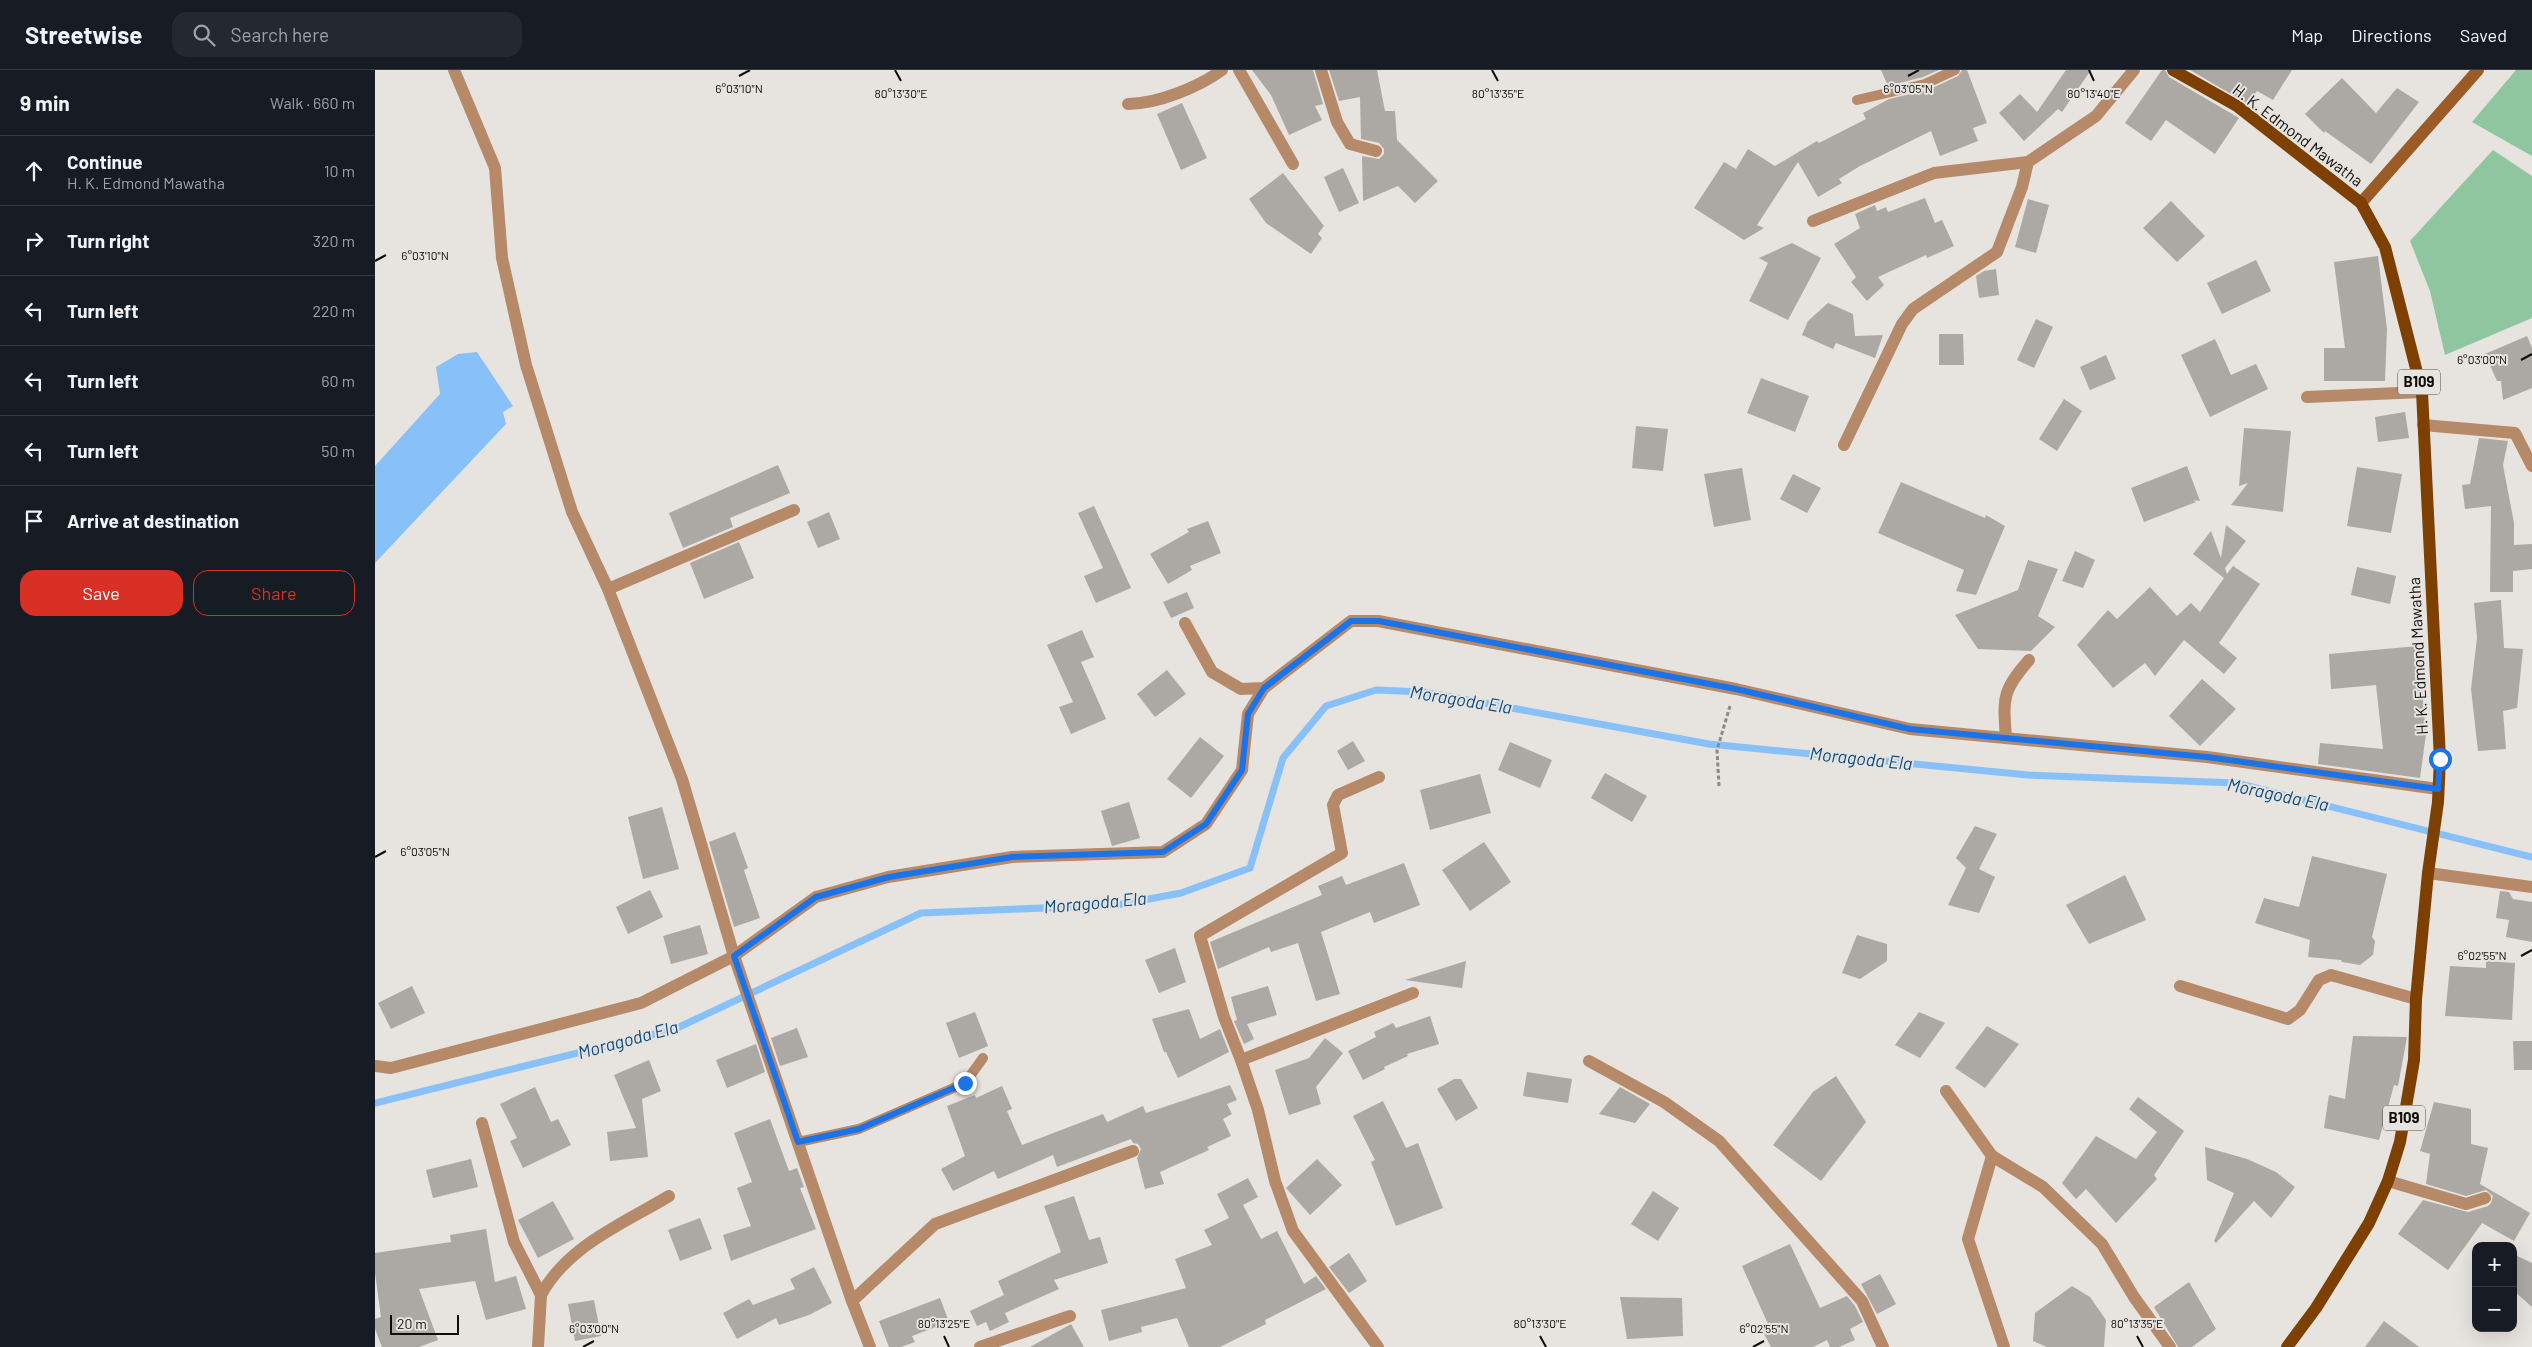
<!DOCTYPE html>
<meta charset="utf-8">
<style>
body{margin:0;font-family:Barlow,sans-serif;background:#242831;color:#f1f3f6}
.controls{position:absolute;right:15px;bottom:15px;display:grid;overflow:hidden;border-radius:10px;box-shadow:0 5px 20px #0002}
.controls button{width:45px;height:45px;display:grid;place-items:center;padding:0;border:0;border-bottom:1px solid #363941;background:#171b24;color:#f1f3f6;font:25px sans-serif}
.scale{position:absolute;left:15px;bottom:12px;width:69px;box-sizing:border-box;padding-left:5px;border:2px solid #0d0c0a;border-top:0;font-size:14px;line-height:18px;white-space:nowrap;color:#0d0c0a;-webkit-text-stroke:4px #e7e3df;paint-order:stroke}
.stop{position:absolute;width:15px;height:15px;margin:-11px;border:4px solid #1a73e8;border-radius:50%;background:#fff}
.stop.end{background:#1a73e8;border-color:#fff;box-shadow:0 1px 5px #0008}
.list{margin:0;padding:0;list-style:none}
h2{display:flex;justify-content:space-between;align-items:center;height:65px;margin:0;padding:0 20px;font-size:21px}
h2 small{font-size:16px;font-weight:400;color:#9ea1a6}
.list li{display:grid;grid-template-columns:32px 1fr auto;gap:15px;align-items:center;box-sizing:border-box;height:70px;padding:0 20px;border-top:1px solid #363941}
.list b{display:block;font-size:19px;white-space:nowrap}
.list p{margin:0;font-size:16px;white-space:nowrap;color:#9ea1a6}
.list em{font-size:16px;font-style:normal;color:#9ea1a6}
.actions{display:flex;gap:10px;padding:15px 20px}
.actions a{flex:1;padding:11px 0;border:1px solid #d93025;border-radius:15px;text-align:center;font-size:18px;color:#d93025}
.actions .main{background:#d93025;color:#fff}
.icon{flex:none;width:28px;height:28px;fill:none;stroke:currentColor;stroke-width:2;stroke-linecap:round;stroke-linejoin:round}
.map{position:relative;flex:none;width:2157px;height:1277px;overflow:hidden}
header{display:flex;align-items:center;gap:30px;box-sizing:border-box;height:70px;padding:0 25px;background:#171b24;border-bottom:1px solid #363941}
header strong{font-size:24px}
nav{display:flex;gap:28px;margin-inline-start:auto;font-size:18px}
.search{width:350px;height:45px;background:#242831;display:flex;align-items:center;gap:12px;box-sizing:border-box;padding:0 18px;border-radius:15px;color:#9ea1a6;font-size:19px}
main{display:flex}
aside{flex:1;background:#171b24}
.map>svg:first-child{display:block}
.green{fill:#8fc6a0}
.water{fill:#87c1f7}
.lines{fill:none;stroke-linecap:round;stroke-linejoin:round}
.stream{stroke:#87c1f7;stroke-width:7}
.building{fill:#aca9a5}
.path{stroke:#8c8a86;stroke-width:3;stroke-dasharray:4 2.5;stroke-linecap:butt}
.service{stroke:#b68969;stroke-width:10}
.minor{stroke:#b68969;stroke-width:12}
.secondary{stroke:#9b5b27;stroke-width:12}
.primary{stroke:#7d4000;stroke-width:12}
.route{stroke:#1a73e8;stroke-width:6}
.ticks{fill:none;stroke:#0d0c0a;stroke-width:2}
.labels{text-anchor:middle;stroke-width:4;stroke-linejoin:round;paint-order:stroke}
.shield{fill:#e7e3df;stroke:#4e4c4a;stroke-width:1}
.shield-label{font-size:15px;font-weight:bold;fill:#0d0c0a}
.street-label{font-size:16px;fill:#0d0c0a;stroke:#e7e3df}
.water-label{font-size:18px;font-style:italic;fill:#0b4c7e;stroke:#e7e3df}
.ticks-label{font-size:12px;text-anchor:middle;fill:#0d0c0a;stroke:#e7e3df;stroke-width:4;stroke-linejoin:round;paint-order:stroke}
</style>
<header>
<strong>Streetwise</strong>
<div class="search"><svg class="icon" aria-label="search" viewBox="0 0 24 24"><circle cx="10" cy="10" r="6"/><path d="M15 15l6 6"/></svg>Search here</div>
<nav><a>Map</a><a>Directions</a><a>Saved</a></nav>
</header>
<main>
<aside>
<h2>9 min<small>Walk · 660 m</small></h2>
<ul class="list">
<li><svg class="icon" aria-label="ahead" viewBox="0 0 24 24"><path d="M12 20V5M6 11l6-6 6 6"/></svg><div><b>Continue</b><p>H. K. Edmond Mawatha</p></div><em>10 m</em></li>
<li><svg class="icon" aria-label="right" viewBox="0 0 24 24"><path d="M7 20v-9h11M14 6l5 5-5 5"/></svg><div><b>Turn right</b></div><em>320 m</em></li>
<li><svg class="icon" aria-label="left" viewBox="0 0 24 24"><path d="M17 20v-9H6M10 6l-5 5 5 5"/></svg><div><b>Turn left</b></div><em>220 m</em></li>
<li><svg class="icon" aria-label="left" viewBox="0 0 24 24"><path d="M17 20v-9H6M10 6l-5 5 5 5"/></svg><div><b>Turn left</b></div><em>60 m</em></li>
<li><svg class="icon" aria-label="left" viewBox="0 0 24 24"><path d="M17 20v-9H6M10 6l-5 5 5 5"/></svg><div><b>Turn left</b></div><em>50 m</em></li>
<li><svg class="icon" aria-label="arrive" viewBox="0 0 24 24"><path d="M6 21V4h12l-3 4 3 4H6"/></svg><div><b>Arrive at destination</b></div></li>
</ul>
<div class="actions"><a class="main">Save</a><a>Share</a></div>
</aside>
<div class="map">
<svg width="2157" height="1277" viewBox="0 0 2157 1277">
<rect width="100%" height="100%" fill="#e7e3df"/>
<g class="green">
<path d="M2141 0H2157V86L2097 52Z"/>
<path d="M2118 80 2157 106V248L2070 285 2055 221 2035 171Z"/>
</g>
<path class="water" d="M102 282 138 336 128 342 131 354 0 493V396L65 324 61 297 83 284Z"/>
<g class="lines">
<path class="stream" d="M0 1033 300 959 546 843 742 835 806 823 875 798 908 688 951 636 1001 620 1049 622 1334 674 1653 705 1861 713 2157 787"/>
</g>
<g class="building">
<path d="M877 0H938L948 34 940 36 947 50 914 65 896 25Z"/>
<path d="M954 0H1002L1010 41H1020L1022 70 1063 111 1040 133 1023 116 988 131 987 86 1004 89 1009 84V79L1004 73 986 69 985 27 964 31Z"/>
<path d="M1506 0H1564L1548 7 1513 16Z"/>
<path d="M1587 0H1592L1612 53 1598 58 1603 71 1565 86 1556 61 1485 96 1464 109 1467 113 1443 127 1423 92 1382 155 1389 158 1369 170 1319 138 1349 92 1361 99 1373 79 1400 96 1442 71 1444 73 1491 49 1488 43 1514 29 1553 20 1583 6Z"/>
<path d="M1691 0H1716L1687 42 1683 39 1649 71 1624 43 1645 24 1662 42Z"/>
<path d="M1787 0H1790L1794 7 1864 48 1840 84 1791 50 1776 71 1750 53Z"/>
<path d="M1815 0H1917L1898 30 1882 21 1873 34Z"/>
<path d="M1967 8 2001 43 2022 18 2044 32 1996 94 1950 61 1949 63 1930 44Z"/>
<path d="M807 33 832 88 806 100 782 44Z"/>
<path d="M968 98 984 133 964 142 949 107Z"/>
<path d="M908 103 949 156 943 164 947 168 936 184 891 153 874 129Z"/>
<path d="M1550 128 1560 153 1567 150 1579 176 1552 188 1551 185 1503 207 1509 215 1492 231 1476 212 1481 207 1459 174 1485 158 1480 144 1500 135 1502 141 1511 137 1513 142Z"/>
<path d="M1653 129 1674 135 1661 183 1640 177Z"/>
<path d="M1796 131 1830 166 1802 192 1768 158Z"/>
<path d="M1417 173 1446 188 1413 250 1374 231 1393 193 1384 188Z"/>
<path d="M2003 186 2012 259 2010 311H1949V278H1970L1959 192Z"/>
<path d="M1881 190 1896 221 1847 244 1832 213Z"/>
<path d="M1621 199 1624 225 1604 228 1601 206 1609 201Z"/>
<path d="M1453 233 1478 244 1480 266 1508 265 1500 288 1461 273 1458 279 1427 265 1433 251Z"/>
<path d="M1661 249 1678 257 1659 298 1642 290Z"/>
<path d="M1564 264H1588L1589 295H1564Z"/>
<path d="M2152 266 2157 278V318L2128 330 2126 311H2122L2110 284Z"/>
<path d="M1840 269 1856 305 1881 294 1893 319 1835 347 1806 285Z"/>
<path d="M1731 285 1741 309 1715 320 1705 297Z"/>
<path d="M1386 308 1434 326 1420 362 1372 343Z"/>
<path d="M1689 329 1707 341 1682 381 1664 369Z"/>
<path d="M2030 342 2034 368 2003 372 2000 347Z"/>
<path d="M1261 356 1293 359 1288 401 1257 398Z"/>
<path d="M1869 358 1916 361 1908 442 1856 435 1873 413 1864 416Z"/>
<path d="M2104 368 2133 371 2128 395 2139 453V475L2157 474V499L2138 501V522H2115L2116 436 2090 439 2087 415 2095 414Z"/>
<path d="M403 395 415 423 355 448 358 457 308 478 294 443Z"/>
<path d="M1812 396 1825 431 1818 430 1821 432 1769 452 1756 418Z"/>
<path d="M1982 397 2027 404 2016 463 1972 456Z"/>
<path d="M1367 398 1376 450 1339 457 1329 404Z"/>
<path d="M1418 404 1446 418 1432 443 1405 429Z"/>
<path d="M1526 412 1610 448 1611 445 1630 456 1601 525 1581 521 1589 500 1503 463Z"/>
<path d="M719 436 756 518 721 533 709 506 728 498 703 443Z"/>
<path d="M454 442 465 469 443 478 432 452Z"/>
<path d="M833 451 846 483 815 496 817 500 793 514 775 484 814 462 812 459Z"/>
<path d="M1851 455 1871 471 1850 498 1852 504 1858 496 1885 514 1844 573 1862 588 1849 604 1809 570 1780 606 1770 593 1738 618 1702 575 1733 540 1742 549 1775 517 1802 546 1816 533 1825 542 1849 508 1818 484 1836 461 1846 488Z"/>
<path d="M364 472 379 508 329 529 315 493Z"/>
<path d="M1700 481 1720 490 1708 518 1687 511Z"/>
<path d="M1653 490 1683 499 1663 546 1680 557 1656 581 1603 579 1580 545 1643 520Z"/>
<path d="M1982 497 2021 506 2015 534 1976 525Z"/>
<path d="M812 522 819 538 796 548 788 532Z"/>
<path d="M2126 530 2129 578 2148 579 2142 638 2128 641 2131 679 2103 681 2096 619 2102 568 2099 533Z"/>
<path d="M707 560 719 587 706 592 731 649 696 664 684 637 698 632 672 575Z"/>
<path d="M2043 576 2051 664 2045 708 1943 694 1945 673 2008 679 2001 615 1956 619 1954 584Z"/>
<path d="M792 600 811 624 780 647 762 624Z"/>
<path d="M1827 609 1861 639 1825 676 1794 646Z"/>
<path d="M825 667 849 686 816 728 792 709Z"/>
<path d="M978 671 990 691 973 700 962 681Z"/>
<path d="M1135 672 1177 690 1165 718 1123 700Z"/>
<path d="M1230 703 1272 726 1257 752 1216 728Z"/>
<path d="M1105 704 1116 743 1055 760 1045 720Z"/>
<path d="M754 732 765 768 737 776 726 741Z"/>
<path d="M287 737 304 799 268 809 253 747Z"/>
<path d="M1600 756 1622 764 1604 799 1620 807 1604 843 1573 835 1591 798 1581 788Z"/>
<path d="M360 762 373 798 369 800 385 848 359 857 334 772Z"/>
<path d="M1109 772 1136 812 1095 841 1067 800Z"/>
<path d="M1937 786 2012 804 1997 867 2000 871 1998 885 1985 895 1967 892 1966 890 1933 887 1935 870 1880 853 1889 828 1924 837Z"/>
<path d="M1029 793 1045 835 999 853 995 842 946 862 965 924 941 931 923 873 896 882 894 877 843 899 835 872 947 825 943 816 967 806 971 815Z"/>
<path d="M1750 805 1771 850 1714 874 1691 835Z"/>
<path d="M275 820 288 847 253 864 241 837Z"/>
<path d="M2125 821 2134 822 2138 829 2157 832V872L2131 867 2134 850 2121 848Z"/>
<path d="M325 855 333 884 296 894 288 866Z"/>
<path d="M1482 865 1512 874V891L1485 909 1467 903Z"/>
<path d="M800 878 811 912 784 923 770 890Z"/>
<path d="M1091 891 1087 918 1030 910Z"/>
<path d="M2111 891 2140 893 2137 950 2070 946 2075 896 2111 898Z"/>
<path d="M37 916 50 943 16 959 3 933Z"/>
<path d="M893 916 902 945 872 954 879 969 869 974 859 951 862 950 856 927Z"/>
<path d="M814 939 825 969 845 959 854 982 803 1008 791 982H789L777 949Z"/>
<path d="M600 942 613 976 584 988 571 953Z"/>
<path d="M1544 942 1570 953 1545 988 1520 975Z"/>
<path d="M1055 946 1064 974 1032 984 1033 986 1009 997 1010 999 988 1010 973 981 1001 967 999 962 1018 953 1021 958Z"/>
<path d="M1612 956 1644 974 1610 1018 1580 998Z"/>
<path d="M422 958 433 987 405 996 396 968Z"/>
<path d="M1978 966 2032 967 2023 1016 2019 1015 2004 1070 1949 1058 1954 1025 1970 1029Z"/>
<path d="M950 968 968 983 941 1017 946 1034 914 1045 900 1000 934 988Z"/>
<path d="M2138 971H2157V1000H2139Z"/>
<path d="M381 974 390 1002 352 1018 341 990Z"/>
<path d="M274 990 286 1021 267 1029 273 1087 235 1091 232 1062 261 1058 239 1005Z"/>
<path d="M1152 1002 1197 1009 1193 1033 1148 1026Z"/>
<path d="M1461 1006 1491 1052 1446 1111 1398 1075 1438 1022Z"/>
<path d="M1079 1009H1086L1103 1038 1081 1051 1062 1019Z"/>
<path d="M855 1015 862 1030 852 1034 857 1044 848 1049 856 1066 832 1077 834 1080 785 1102 789 1114 770 1119 762 1088 766 1079 763 1074 758 1073 756 1069 682 1097 678 1085 623 1109 619 1101 578 1121 566 1099 590 1086 572 1036 600 1025 601 1028 627 1016 637 1039 632 1041 647 1075 728 1044 732 1052 768 1036 771 1043Z"/>
<path d="M160 1017 176 1052 183 1049 196 1075 148 1098 135 1071 142 1068 125 1034Z"/>
<path d="M1245 1017 1275 1034 1260 1053 1224 1044Z"/>
<path d="M1763 1027 1809 1061 1779 1105 1782 1109 1741 1153 1711 1119 1701 1129 1687 1113 1721 1066 1761 1089 1782 1062 1754 1039Z"/>
<path d="M1008 1031 1031 1078 1043 1073 1068 1138 1021 1156 996 1092 1000 1090 978 1046Z"/>
<path d="M2059 1032 2096 1039V1074L2113 1078 2105 1114 2155 1143 2139 1171 2107 1153 2073 1200 2023 1164 2048 1130 2093 1142 2113 1136 2116 1133 2118 1126 2111 1120 2091 1126 2051 1114 2055 1084 2045 1081Z"/>
<path d="M395 1049 414 1101 422 1098 429 1117 425 1118 441 1159 356 1191 348 1165 376 1156 362 1118 377 1112 359 1063Z"/>
<path d="M1830 1077 1872 1089 1901 1102 1920 1117 1896 1148 1879 1131 1841 1173 1839 1171 1859 1123 1832 1110Z"/>
<path d="M96 1089 103 1117 58 1128 51 1100Z"/>
<path d="M942 1089 967 1115 935 1145 911 1118Z"/>
<path d="M873 1108 883 1127 868 1135 886 1169 902 1161 929 1214 941 1206 951 1219 890 1250 891 1254 845 1277H814L802 1248 766 1257 767 1262 734 1271 726 1240 811 1218 800 1189 837 1175 829 1160 854 1148 842 1124Z"/>
<path d="M1278 1121 1304 1138 1283 1171 1256 1154Z"/>
<path d="M699 1126 714 1170 725 1167 733 1193 679 1210 684 1219 630 1243 634 1252 615 1261 611 1252 602 1256 595 1241 629 1225 623 1211 686 1182 669 1136Z"/>
<path d="M178 1131 199 1169 163 1188 143 1150Z"/>
<path d="M325 1148 337 1179 305 1191 293 1160Z"/>
<path d="M111 1159 120 1212 141 1206 151 1239 111 1250 100 1211 44 1219 63 1270 44 1277H7L0 1259V1249L6 1247 0 1203V1183L76 1172 75 1165Z"/>
<path d="M1415 1174 1445 1238 1472 1226 1480 1236 1488 1252 1475 1259 1480 1270 1464 1277H1455L1452 1270 1438 1277H1396L1386 1258 1393 1254 1367 1196Z"/>
<path d="M974 1183 992 1211 974 1223 954 1197Z"/>
<path d="M2138 1184 2157 1193V1237L2138 1220Z"/>
<path d="M439 1197 457 1233 434 1245 404 1255 401 1248 362 1269 348 1243 374 1229 378 1235 420 1219 415 1209Z"/>
<path d="M1505 1204 1521 1234 1502 1244 1486 1214Z"/>
<path d="M1814 1212 1841 1259 1817 1277H1803L1779 1237Z"/>
<path d="M1697 1216 1715 1227 1731 1250 1729 1277H1672L1658 1271 1660 1243Z"/>
<path d="M1245 1227 1307 1228 1308 1266 1252 1269Z"/>
<path d="M565 1228 574 1252 537 1266 540 1272 526 1277H514L504 1251Z"/>
<path d="M219 1230 226 1266 200 1271 193 1234Z"/>
<path d="M2009 1251 2044 1277H1990Z"/>
<path d="M696 1254 709 1277H655Z"/>
</g>
<g class="lines">
<path class="path" d="M1344 716 1342 680 1355 636"/>
<g class="service">
<path d="M1482 30 1550 14 1580 0"/>
<path d="M423 1072 484 1059 590 1013 608 988"/>
</g>
<g class="minor">
<path d="M79 0 120 98 127 188 151 295 197 442 233 519 307 709 359 886 477 1231 495 1277"/>
<path d="M864 0 918 94"/>
<path d="M946 0 962 52 975 74 1001 81"/>
<path d="M753 34C782 34 824 17 847 0"/>
<path d="M1438 151 1559 103 1653 92 1721 46 1759 0"/>
<path d="M1932 327 2047 322"/>
<path d="M2048 355 2140 363 2157 396"/>
<path d="M1469 375 1527 254 1538 239 1622 182 1647 117 1653 92"/>
<path d="M233 519 419 440"/>
<path d="M810 553 837 602 866 619 889 618 976 551H1003L1361 619 1535 659 1832 687 2063 719"/>
<path d="M1631 668C1628 628 1627 621 1654 590"/>
<path d="M2053 803 2157 817"/>
<path d="M1805 916 1913 949 1925 940 1944 910 1956 905 2041 929"/>
<path d="M866 990 849 947 825 866 967 783 958 735 963 725 1004 707"/>
<path d="M1214 991 1289 1032 1344 1071 1487 1231 1508 1277"/>
<path d="M0 996 16 998 266 933 359 886 441 827 513 807 637 787 788 782 831 754 867 700 873 644 889 618"/>
<path d="M1571 1021 1617 1086 1593 1169 1629 1277"/>
<path d="M107 1053 139 1172 166 1225 163 1277"/>
<path d="M1617 1086 1668 1117 1727 1174 1759 1227 1795 1277"/>
<path d="M2013 1111 2091 1134 2110 1128"/>
<path d="M166 1225C192 1176 248 1154 294 1126"/>
<path d="M477 1231 560 1154 758 1081"/>
<path d="M605 1277 695 1246"/>
<path d="M1003 1277 918 1161 900 1111 883 1040 866 990 1038 923"/>
</g>
<path class="secondary" d="M1986 133 2103 0"/>
<path class="primary" d="M1798 0 1862 36 1986 133 2010 177 2047 322 2065 689 2063 732 2053 803 2041 929 2039 990 2025 1072 2013 1111 1994 1153 1941 1238 1912 1277"/>
</g>
<g class="lines">
<path class="route" d="M590 1013 484 1059 423 1072 359 886 441 827 514 807 637 787 788 782 831 754 867 700 873 644 889 618 976 551H1004L1361 619 1535 659 1832 687 2063 719 2065 689"/>
</g>
<path class="ticks" d="M520 0 526 11M1117 0 1123 11M1714 0 1719 11M364 6 375 0M1533 6 1544 0M0 191 11 185M2146 290 2157 284M0 787 11 781M2146 886 2157 880M569 1266 574 1277M1165 1266 1171 1277M1762 1266 1768 1277M208 1277 219 1271M1378 1277 1389 1271"/>
<g class="labels">
<g class="shield">
<rect x="2023" y="299.5" width="42" height="25" rx="4"/>
<rect x="2008" y="1035.5" width="42" height="25" rx="4"/>
</g>
<g class="shield-label">
<text x="2044" y="317">B109</text>
<text x="2029" y="1053">B109</text>
</g>
<g class="street-label">
<text transform="translate(1923 65) rotate(37)" y="6">H. K. Edmond Mawatha</text>
<text transform="translate(2043 586) rotate(-93)" y="6">H. K. Edmond Mawatha</text>
</g>
<g class="water-label">
<text transform="translate(1086 630) rotate(9)" y="6">Moragoda Ela</text>
<text transform="translate(1486 689) rotate(6)" y="6">Moragoda Ela</text>
<text transform="translate(1903 725) rotate(12)" y="6">Moragoda Ela</text>
<text transform="translate(720 833) rotate(-5)" y="6">Moragoda Ela</text>
<text transform="translate(253 970) rotate(-15)" y="6">Moragoda Ela</text>
</g>
</g>
<g class="ticks-label">
<text x="364" y="23">6°03'10"N</text>
<text x="1533" y="23">6°03'05"N</text>
<text x="526" y="28">80°13'30"E</text>
<text x="1123" y="28">80°13'35"E</text>
<text x="1719" y="28">80°13'40"E</text>
<text x="50" y="190">6°03'10"N</text>
<text x="2107" y="294">6°03'00"N</text>
<text x="50" y="786">6°03'05"N</text>
<text x="2107" y="890">6°02'55"N</text>
<text x="569" y="1258">80°13'25"E</text>
<text x="1165" y="1258">80°13'30"E</text>
<text x="1762" y="1258">80°13'35"E</text>
<text x="219" y="1263">6°03'00"N</text>
<text x="1389" y="1263">6°02'55"N</text>
</g>
</svg>
<div class="controls">
<button>+</button>
<button>−</button>
</div>
<div class="scale">20 m</div>
<div class="stop" style="left:2065px;top:689px"></div>
<div class="stop end" style="left:590px;top:1013px"></div>
</div>
</main>
